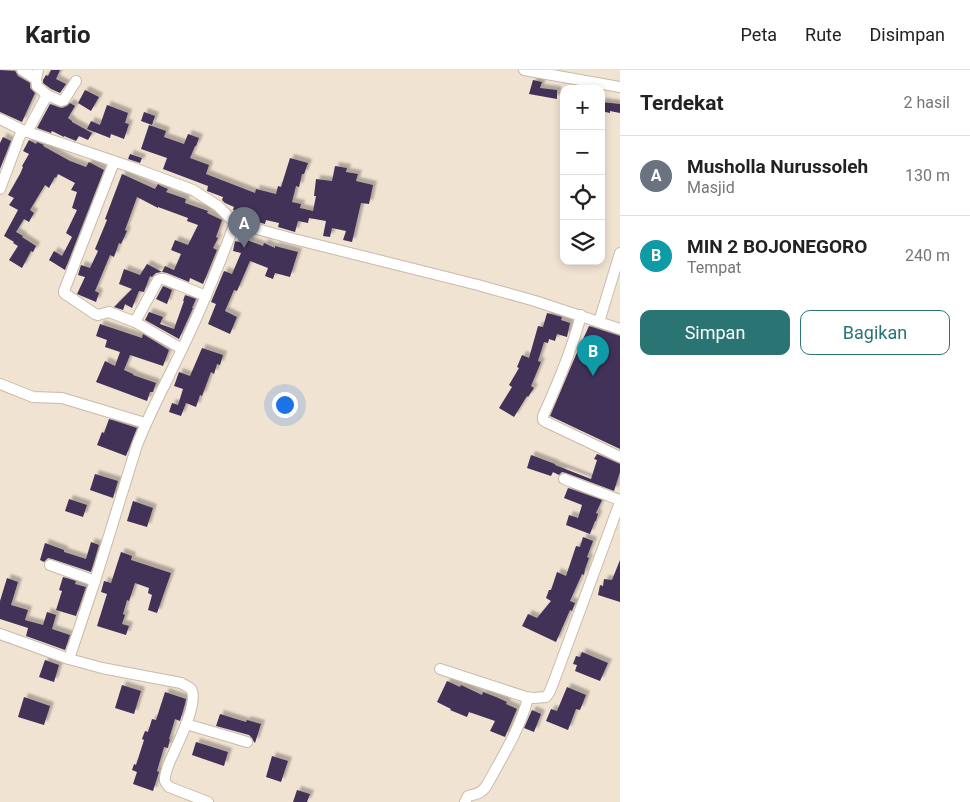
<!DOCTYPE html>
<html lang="id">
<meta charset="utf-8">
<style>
body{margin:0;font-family:Roboto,sans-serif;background:#f6f6f6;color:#222}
.controls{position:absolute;right:15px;top:15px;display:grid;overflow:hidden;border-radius:10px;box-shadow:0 2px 8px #0003}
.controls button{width:45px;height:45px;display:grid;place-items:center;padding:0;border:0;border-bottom:1px solid #e0e0e0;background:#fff;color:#222;font:25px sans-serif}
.you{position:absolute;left:284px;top:334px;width:18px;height:18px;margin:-12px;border:4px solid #fff;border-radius:50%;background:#1a73e8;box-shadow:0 0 0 8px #1a73e833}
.badge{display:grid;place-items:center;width:32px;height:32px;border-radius:50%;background:#2a7474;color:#fff;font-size:16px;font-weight:700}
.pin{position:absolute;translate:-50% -41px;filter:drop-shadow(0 1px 2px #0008)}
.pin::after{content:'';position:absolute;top:26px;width:18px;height:15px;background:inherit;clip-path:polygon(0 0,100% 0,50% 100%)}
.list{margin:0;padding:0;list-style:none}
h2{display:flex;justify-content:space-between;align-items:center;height:65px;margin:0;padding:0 20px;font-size:21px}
h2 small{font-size:16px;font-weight:400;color:#767676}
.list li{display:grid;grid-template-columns:32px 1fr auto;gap:15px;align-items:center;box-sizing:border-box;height:80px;padding:0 20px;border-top:1px solid #e0e0e0}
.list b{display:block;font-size:19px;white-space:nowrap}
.list p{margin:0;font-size:16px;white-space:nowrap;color:#767676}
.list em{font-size:16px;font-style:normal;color:#767676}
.actions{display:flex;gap:10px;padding:15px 20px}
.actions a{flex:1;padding:11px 0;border:1px solid #2a7474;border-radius:10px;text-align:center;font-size:18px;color:#2a7474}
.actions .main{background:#2a7474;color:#fff}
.icon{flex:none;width:28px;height:28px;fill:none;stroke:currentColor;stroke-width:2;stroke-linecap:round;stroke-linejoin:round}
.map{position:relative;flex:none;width:620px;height:732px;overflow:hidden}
header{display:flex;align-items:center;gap:30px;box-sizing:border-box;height:70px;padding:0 25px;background:#fff;border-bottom:1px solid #e0e0e0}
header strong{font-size:24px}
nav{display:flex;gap:28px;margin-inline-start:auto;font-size:18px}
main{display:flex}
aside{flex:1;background:#fff}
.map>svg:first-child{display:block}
.building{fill:#423059;filter:url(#shadow)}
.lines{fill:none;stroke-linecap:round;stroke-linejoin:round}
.minor-casing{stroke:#c9baaa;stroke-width:12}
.minor{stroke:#fff;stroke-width:10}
</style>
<header>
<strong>Kartio</strong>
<nav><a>Peta</a><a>Rute</a><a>Disimpan</a></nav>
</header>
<main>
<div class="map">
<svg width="620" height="732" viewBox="0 0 620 732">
<defs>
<filter id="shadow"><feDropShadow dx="4" dy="-4" stdDeviation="1" flood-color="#0004"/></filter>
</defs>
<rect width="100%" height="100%" fill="#f1e3d2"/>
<g class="building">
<path d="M0 0 15 1 18 6 30 13V18L35 23 22 52 0 42Z"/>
<path d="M51 0H60L56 9 66 14 60 23 51 19 43 13V10L46 5 48 6Z"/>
<path d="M533 10 542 12 540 18 557 20V29L529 24Z"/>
<path d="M85 20 99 27 91 41 78 33Z"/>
<path d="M601 32 620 34V43L610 41V43L601 41Z"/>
<path d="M70 33 75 36 68 48 72 51V52L92 63 88 70 79 66 76 71 64 66V67L52 61 51 63 37 58 50 34 58 37 62 38 67 36Z"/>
<path d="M107 35 128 43 125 53 129 54 124 69 111 64 110 68 87 59 91 51 100 55Z"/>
<path d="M144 42 155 46 152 55 141 51Z"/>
<path d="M149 55 166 61 164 67 184 74 188 64 199 68 196 76H195L190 88 209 95 206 104 255 123 256 119 276 124 278 116 281 117 290 88 308 93 304 104H302L299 117 296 116 292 132 301 134 300 138 313 141 316 126H314L316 109 332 111 335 96 347 98 346 102 358 104 356 111 373 115 369 134 361 133 352 172 343 170 346 161 332 158 330 167 323 166 326 151 309 148 308 153 298 151 295 162 278 157 279 153 266 150 265 154 247 149V146L233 140 234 137 225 133 222 130 223 127 207 121 208 116 163 99 167 88 141 79Z"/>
<path d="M3 67 11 71 0 99V73Z"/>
<path d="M29 70 36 74 37 72 44 75 43 76 70 91 86 97 89 92 104 100 65 200 49 190 54 181 62 186 72 167 66 163 77 140 72 138 77 122 71 120 75 113 58 104 56 108 55 107 49 118 45 115 30 140 34 143 29 152 24 149 16 162 23 166 22 167 36 176 33 182 31 181 22 198 9 190 18 176 13 173 14 172 4 166 18 140 9 135 14 128 8 125 20 104 23 97 22 96 29 84 23 81Z"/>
<path d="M130 84 142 88 140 93 128 89Z"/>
<path d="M122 104 155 119 158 114 161 116 168 119 166 122 186 129 185 133 208 141 207 143 222 150 216 167 218 168 213 178 217 180 203 214 190 208 189 212 167 203 162 202 165 196 174 200 181 184 171 180 175 170 188 175 198 155 187 151 188 148 158 137V138L137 127 125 160 127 161 121 174 119 173 114 187 110 185 95 221 99 223 96 232 77 224 85 207 78 205 81 195 90 198 98 181 95 179 107 150 105 149Z"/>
<path d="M247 170 263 176 264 173 275 178V176L298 182 290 207 275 203 273 209 265 206 268 198 250 191 237 221 234 220 225 241 237 247 230 264 208 254 216 234 211 232 224 201 232 204 241 183 233 181 235 171 246 174Z"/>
<path d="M147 194 162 202 156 203 152 207 150 206 144 222 139 221 132 238 125 234 123 240 114 237 132 219 119 214 124 199 140 205Z"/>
<path d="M163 216 172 220 167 234 156 229Z"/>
<path d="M185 225 196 229 192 238H193L179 269 145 250 149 242 163 247 160 254 174 259 184 231H183Z"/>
<path d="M547 243 562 247 561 250 570 253 567 267 557 264 555 271 549 269 548 273 544 272 538 291 541 292 531 316 534 318 528 327 527 326 514 347 499 338 512 317 509 315 519 298 517 297 522 285 529 288 538 256 543 257Z"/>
<path d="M100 254 142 268 143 264 169 280 163 296 130 285 124 300 133 304V305L156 313 153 322H150L147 331 96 312 105 291 115 296 120 282 105 277 107 270 96 266Z"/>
<path d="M589 256 620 266V379L550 346 575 287Z"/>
<path d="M202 278 223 285 220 295 217 294 214 304 211 302 202 326 200 325 196 337 186 333 181 346 169 342 172 333 178 335 183 319 174 316 179 302 190 306Z"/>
<path d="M109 349 137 358 126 386 97 375 102 362 104 363Z"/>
<path d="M597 384 620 394V402L614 421 566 403 562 402 559 405 553 402 551 406 527 398 531 385 555 394V395L591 409 597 390 594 389Z"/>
<path d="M95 404 118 411 113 428 90 420Z"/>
<path d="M568 418 602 430 596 443 598 444 596 451H595L590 464 566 455 569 445 578 448 582 435 564 428Z"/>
<path d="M69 429 87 435 83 447 65 441Z"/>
<path d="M133 431 153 438 147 457 127 451Z"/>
<path d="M583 467 593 471 587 487 589 488 585 499 584 505 582 504 570 531 575 533 572 541 570 540 556 572 522 556 528 544 537 548 551 531 546 528 549 520H551L557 502 566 506 576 476 580 477Z"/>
<path d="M91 472 99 475 91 502 52 489 48 488 44 492 40 490 45 473 64 480V482L86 489Z"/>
<path d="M121 482 132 486 131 490 171 503 157 543 148 540 152 525 148 523 149 518 135 513 129 531 127 530 123 544 125 545 122 554 129 556 126 565 97 556 107 524 101 522 104 511 111 513Z"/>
<path d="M620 490V532L598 525 600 515 603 516 604 509 612 510Z"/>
<path d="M63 507 76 511 75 514 86 517 76 546 56 540 62 521 59 520Z"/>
<path d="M7 508 18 512 11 535 28 540 25 550 43 555 47 542 56 545 52 559 70 565 65 580 26 566 28 558 0 549V531Z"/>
<path d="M582 582 608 593 600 611 575 601 577 595 573 594 576 586 580 587Z"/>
<path d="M45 590 59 595 54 612 39 607Z"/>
<path d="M447 611 460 617 461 615 482 625 483 622 496 627 507 632 506 634 517 639 505 667 490 661 495 651 469 642 467 647 450 640 451 639 437 632Z"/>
<path d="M122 615 141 621 134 644 115 638Z"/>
<path d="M567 617 586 625 580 640 576 639 568 660 546 651 551 639 557 641Z"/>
<path d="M165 622 186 629 185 634 180 651 175 649 169 669H170L168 678 164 677 157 701 159 702 153 721 133 714 137 702 132 700 134 694 136 695 144 670 142 669 145 661 148 662 152 649 156 650Z"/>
<path d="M24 627 50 636 44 655 18 647Z"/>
<path d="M532 640 541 644 534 662 524 658Z"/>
<path d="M220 644 246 652 247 650 261 654 255 673 254 672 252 668 249 665 216 656Z"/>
<path d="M196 672 228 682 224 696 192 685Z"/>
<path d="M272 686 288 691 281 712 266 707Z"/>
<path d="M297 720 310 724 307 732H293Z"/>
</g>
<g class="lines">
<defs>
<g id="minor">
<path d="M22 0 36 9"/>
<path d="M38 0 36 9 37 16 47 25"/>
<path d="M524 0 620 17"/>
<path d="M0 49 22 60 134 98 193 120 218 136 235 153 290 168 478 215 535 231 620 259"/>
<path d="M27 62 47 25 61 31 64 30 76 11"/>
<path d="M114 92 64 221V223L95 244 98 245 109 242 135 252"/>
<path d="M0 119 22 60"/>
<path d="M581 245C572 280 558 313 543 346V350L546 352 620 387"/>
<path d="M599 252 620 183"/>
<path d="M182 279 135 252 158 210 161 209H164L206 226"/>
<path d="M0 314 33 327 62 328 145 353"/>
<path d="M564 409 620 430"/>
<path d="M50 495 95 511"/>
<path d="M0 564 69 589 102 598 181 613C184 615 188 616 191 619 200 633 174 680 168 696 167 700 164 707 165 711 166 714 168 715 169 717L208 732"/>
<path d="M69 589 95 511 137 375C150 342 167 311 182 279 202 238 219 195 235 153"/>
<path d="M440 599 526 627 533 628 546 627 549 623 554 611 620 432"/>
<path d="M186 654 247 672"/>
<path d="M465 732 468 726C477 724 482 723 487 715 502 687 520 659 528 628"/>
</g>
</defs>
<use href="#minor" class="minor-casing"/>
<use href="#minor" class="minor"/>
</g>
</svg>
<div class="controls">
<button>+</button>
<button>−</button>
<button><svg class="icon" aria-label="locate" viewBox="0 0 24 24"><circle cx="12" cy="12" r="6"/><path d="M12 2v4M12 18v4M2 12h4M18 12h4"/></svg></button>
<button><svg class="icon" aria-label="layers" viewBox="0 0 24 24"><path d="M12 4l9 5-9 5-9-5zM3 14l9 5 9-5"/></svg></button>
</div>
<div class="you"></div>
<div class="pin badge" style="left:244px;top:178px;background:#6b7280">A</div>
<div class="pin badge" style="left:593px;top:306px;background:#0f9aa8">B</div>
</div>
<aside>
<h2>Terdekat<small>2 hasil</small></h2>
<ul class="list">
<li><span class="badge" style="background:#6b7280">A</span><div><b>Musholla Nurussoleh</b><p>Masjid</p></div><em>130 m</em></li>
<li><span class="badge" style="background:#0f9aa8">B</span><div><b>MIN 2 BOJONEGORO</b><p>Tempat</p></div><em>240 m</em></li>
</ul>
<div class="actions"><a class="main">Simpan</a><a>Bagikan</a></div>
</aside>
</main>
